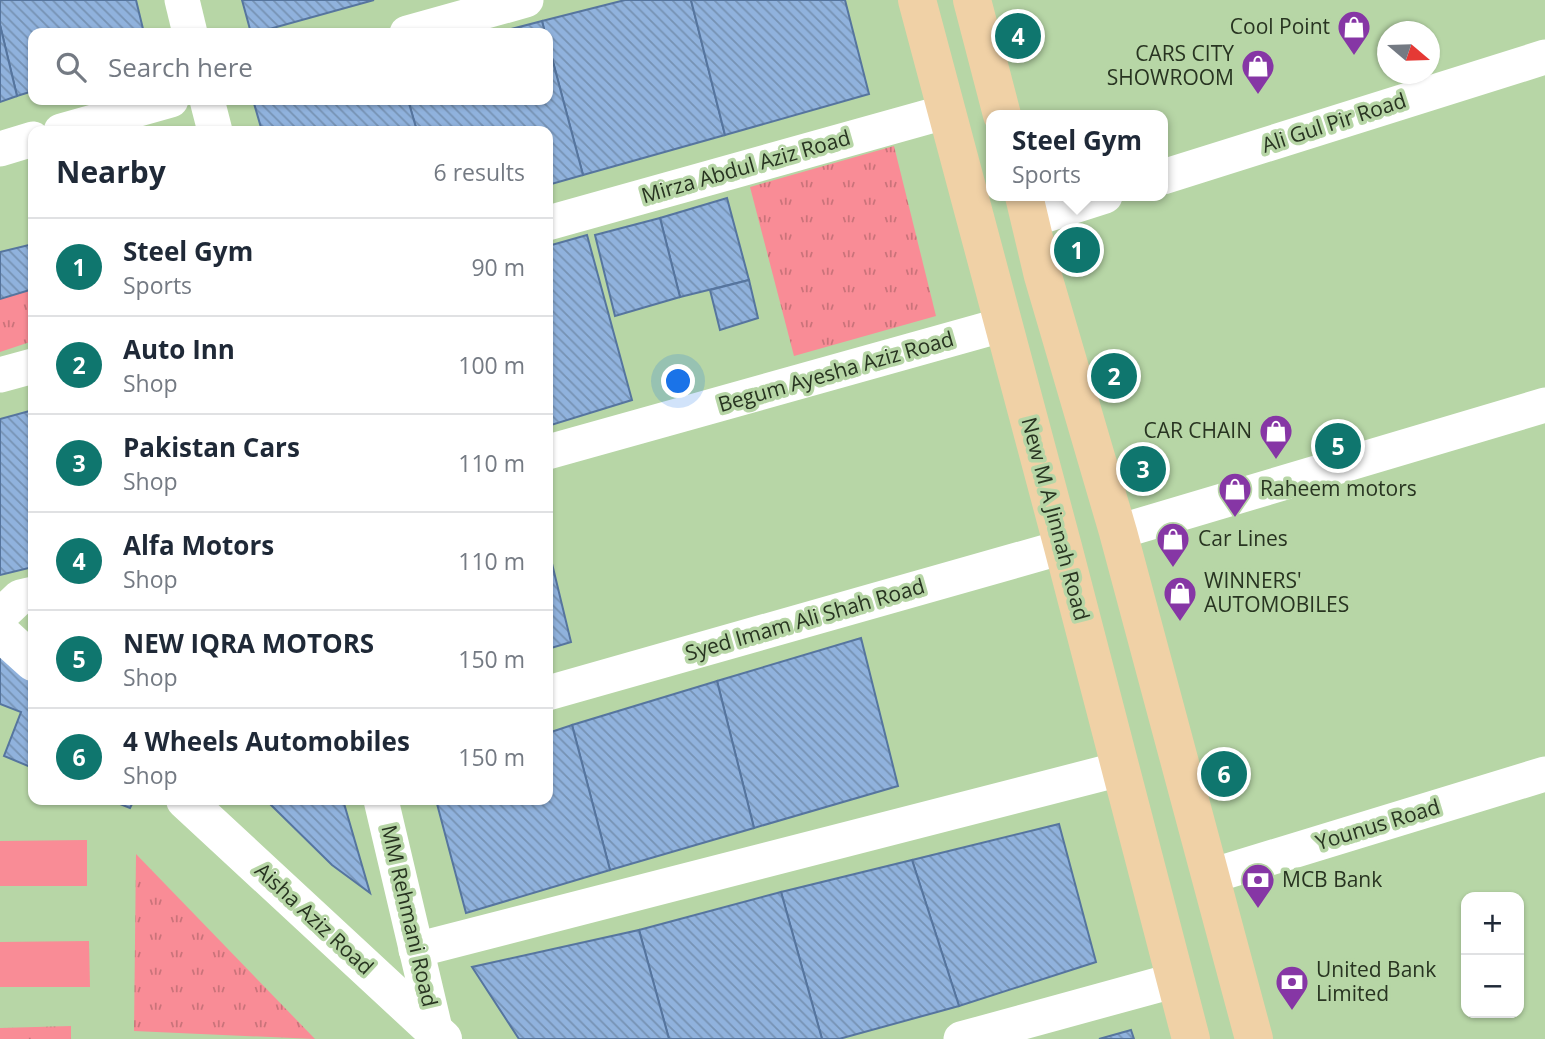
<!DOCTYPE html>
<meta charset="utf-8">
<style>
body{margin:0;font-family:"Open Sans",sans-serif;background:#f2f2f3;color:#1f2937}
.controls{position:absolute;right:21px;bottom:21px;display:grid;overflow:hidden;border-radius:14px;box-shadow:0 2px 5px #0004}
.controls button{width:63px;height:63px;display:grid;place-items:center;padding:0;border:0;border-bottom:2px solid #e0e1e3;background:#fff;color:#1f2937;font:35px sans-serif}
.compass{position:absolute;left:1377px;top:21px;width:63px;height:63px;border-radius:50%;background:#fff;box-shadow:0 2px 5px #0004;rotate:109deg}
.you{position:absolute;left:679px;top:382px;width:24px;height:24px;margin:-18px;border:5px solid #fff;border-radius:50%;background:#1a73e8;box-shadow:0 0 0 10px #1a73e833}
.badge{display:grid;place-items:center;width:46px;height:46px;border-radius:50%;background:#0f766e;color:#fff;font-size:23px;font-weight:700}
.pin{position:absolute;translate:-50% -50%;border:4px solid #fff;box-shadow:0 2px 7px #0006}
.popup{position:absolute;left:986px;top:110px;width:182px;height:91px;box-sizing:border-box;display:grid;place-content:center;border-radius:14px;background:#fff;filter:drop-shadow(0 2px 5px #0005);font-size:23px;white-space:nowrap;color:#747a83}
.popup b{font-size:26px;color:#1f2937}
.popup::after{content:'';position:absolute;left:50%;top:100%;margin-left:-14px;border:14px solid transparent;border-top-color:#fff}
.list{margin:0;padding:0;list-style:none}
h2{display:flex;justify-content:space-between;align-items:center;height:91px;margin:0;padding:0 28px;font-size:30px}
h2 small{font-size:23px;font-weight:400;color:#747a83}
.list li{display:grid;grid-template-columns:46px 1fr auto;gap:21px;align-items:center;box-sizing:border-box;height:98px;padding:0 28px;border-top:2px solid #e0e1e3}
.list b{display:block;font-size:26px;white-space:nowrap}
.list p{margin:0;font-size:23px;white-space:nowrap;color:#747a83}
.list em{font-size:23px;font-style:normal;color:#747a83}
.icon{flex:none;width:38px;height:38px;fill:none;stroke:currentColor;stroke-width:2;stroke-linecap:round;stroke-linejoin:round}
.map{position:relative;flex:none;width:1545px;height:1039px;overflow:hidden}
.search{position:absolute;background:#fff;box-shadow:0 2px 5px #0004;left:28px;top:28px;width:525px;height:77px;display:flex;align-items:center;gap:18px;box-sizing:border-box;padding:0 24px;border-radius:14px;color:#747a83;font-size:26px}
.panel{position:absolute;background:#fff;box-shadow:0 2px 5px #0004;left:28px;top:126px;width:525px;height:679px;border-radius:14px}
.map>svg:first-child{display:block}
.grass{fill:url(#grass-tufts)}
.pitch{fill:#f98c96}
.building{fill:url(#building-back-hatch);stroke:#56759e;stroke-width:2}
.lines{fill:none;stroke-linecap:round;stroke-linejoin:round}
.minor{stroke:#fff;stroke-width:35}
.tertiary{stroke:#fff;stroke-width:38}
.primary{stroke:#f0d1a6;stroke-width:38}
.labels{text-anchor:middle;stroke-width:7;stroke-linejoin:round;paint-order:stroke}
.poi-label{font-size:21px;fill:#283421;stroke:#b7d6a6;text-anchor:start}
.street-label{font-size:21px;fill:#283421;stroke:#b7d6a6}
</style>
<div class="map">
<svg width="1545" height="1039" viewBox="0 0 1545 1039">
<defs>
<pattern id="grass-tufts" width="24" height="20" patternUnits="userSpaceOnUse" patternTransform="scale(1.75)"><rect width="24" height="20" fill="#f98c96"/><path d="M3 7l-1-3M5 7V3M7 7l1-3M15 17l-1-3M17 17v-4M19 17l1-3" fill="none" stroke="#ca737a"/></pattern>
<pattern id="building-back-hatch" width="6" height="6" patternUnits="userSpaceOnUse" patternTransform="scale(1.75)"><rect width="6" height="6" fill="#90b2dd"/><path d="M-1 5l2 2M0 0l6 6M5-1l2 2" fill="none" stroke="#7692b3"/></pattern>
</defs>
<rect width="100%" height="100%" fill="#b7d6a6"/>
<g class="grass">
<path d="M894 146 936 316 794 356 750 187Z"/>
<path d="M33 289V341L0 352V299Z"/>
<path d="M136 854 315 1039 134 1031Z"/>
<path d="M71 1026V1039H0V1028Z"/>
</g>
<g class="pitch">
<path d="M87 840V886H0V841Z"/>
<path d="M89 941 90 987H0V942Z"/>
</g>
<g class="building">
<path d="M0 0H136L144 33H33V91L17 96 0 25Z"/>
<path d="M242 0H374L255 33H251Z"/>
<path d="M625 0H691L725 135 583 175 548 43V33H545L542 21Z"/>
<path d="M691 0H845L869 94 725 135Z"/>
<path d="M542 21 545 33H496Z"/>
<path d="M0 25 17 96 0 102Z"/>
<path d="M548 43 583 175 548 185V131H417L408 100H548Z"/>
<path d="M253 100H408L417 131H262Z"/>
<path d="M727 198 749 280 680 297 660 218Z"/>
<path d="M660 218 680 297 615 316 595 235Z"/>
<path d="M587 235 632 400 548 426V246Z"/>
<path d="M33 244V289L0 299V252Z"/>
<path d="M749 280 758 318 720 330 710 290Z"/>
<path d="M33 410V567L0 575V419Z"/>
<path d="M548 547 571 642 548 649Z"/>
<path d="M861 638 898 786 754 828 717 681Z"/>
<path d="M0 652 33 682V768L4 756 21 712 0 704Z"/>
<path d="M717 681 754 828 610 870 572 725Z"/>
<path d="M572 725 610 870 466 913 436 800H548V733Z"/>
<path d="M110 800H134L130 808Z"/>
<path d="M285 800H343L370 893 332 865 270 804Z"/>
<path d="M1059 824 1096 962 959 1006 912 860Z"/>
<path d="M912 860 959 1006 839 1039H822L781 892Z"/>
<path d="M781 892 822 1039H669L639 930Z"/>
<path d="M639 930 669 1039H519L472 967Z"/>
<path d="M1131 1030 1134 1039H1099Z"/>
</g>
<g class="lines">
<g class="minor">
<path d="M182 0 190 33"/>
<path d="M407 33 526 0"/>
<path d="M207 100 215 131"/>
<path d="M61 131 171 100"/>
<path d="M0 149 33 139"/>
<path d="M1163 177 1545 57"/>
<path d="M1030 220 1105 196"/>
<path d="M548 223 945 112"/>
<path d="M0 375 33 366"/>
<path d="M548 452 1002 325"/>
<path d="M1118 532 1545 405"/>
<path d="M0 616 20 597 33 594"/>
<path d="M548 693 1063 547"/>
<path d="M381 800 436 1033"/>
<path d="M1211 876 1545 774"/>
<path d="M416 950 1120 769"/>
<path d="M961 1039 1176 980"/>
</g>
<g class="tertiary">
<path d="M0 632 33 662"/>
<path d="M185 800 443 1039"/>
</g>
<g class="primary">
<path d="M917 0 1063 547 1191 1039"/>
<path d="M972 0 1002 115"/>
<path d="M1024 196 1043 276 1118 532 1254 1039"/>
</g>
</g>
<defs>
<symbol id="shop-pin" viewBox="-11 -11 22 30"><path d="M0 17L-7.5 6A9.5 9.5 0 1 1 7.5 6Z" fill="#8636a5" stroke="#b7d6a6"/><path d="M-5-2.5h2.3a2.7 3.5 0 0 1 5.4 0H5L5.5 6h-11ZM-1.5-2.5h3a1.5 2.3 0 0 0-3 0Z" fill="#fff"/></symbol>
<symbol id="bank-pin" viewBox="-11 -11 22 30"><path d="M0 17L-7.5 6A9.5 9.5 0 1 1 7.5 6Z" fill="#8636a5" stroke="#b7d6a6"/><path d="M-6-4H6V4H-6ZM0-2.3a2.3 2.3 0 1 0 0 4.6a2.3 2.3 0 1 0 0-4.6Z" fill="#fff"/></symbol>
</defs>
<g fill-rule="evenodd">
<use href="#shop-pin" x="1335" y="8" width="38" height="52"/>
<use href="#shop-pin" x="1239" y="47" width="38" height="52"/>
<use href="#shop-pin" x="1257" y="412" width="38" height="52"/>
<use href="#shop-pin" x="1216" y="470" width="38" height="52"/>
<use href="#shop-pin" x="1154" y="520" width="38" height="52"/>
<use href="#shop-pin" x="1161" y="574" width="38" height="52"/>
<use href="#bank-pin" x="1239" y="861" width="38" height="52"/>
<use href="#bank-pin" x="1273" y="963" width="38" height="52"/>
</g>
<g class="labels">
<g class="poi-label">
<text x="1330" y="34" text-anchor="end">Cool Point</text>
<text x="1234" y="61" text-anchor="end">CARS CITY<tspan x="1234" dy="24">SHOWROOM</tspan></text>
<text x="1252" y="438" text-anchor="end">CAR CHAIN</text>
<text x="1260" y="496">Raheem motors</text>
<text x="1198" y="546">Car Lines</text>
<text x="1204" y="588">WINNERS'<tspan x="1204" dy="24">AUTOMOBILES</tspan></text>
<text x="1282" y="887">MCB Bank</text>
<text x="1316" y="977">United Bank<tspan x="1316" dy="24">Limited</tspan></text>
</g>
<g class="street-label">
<text transform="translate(1334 123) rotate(-18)" y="7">Ali Gul Pir Road</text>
<text transform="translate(746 167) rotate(-16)" y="7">Mirza Abdul Aziz Road</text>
<text transform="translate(836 372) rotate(-16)" y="7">Begum Ayesha Aziz Road</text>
<text transform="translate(1055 519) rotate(75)" y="7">New M A Jinnah Road</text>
<text transform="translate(805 620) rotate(-16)" y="7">Syed Imam Ali Shah Road</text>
<text transform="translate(1378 825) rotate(-17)" y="7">Younus Road</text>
<text transform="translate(409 916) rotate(77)" y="7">MM Rehmani Road</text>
<text transform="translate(314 919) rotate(43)" y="7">Aisha Aziz Road</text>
</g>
</g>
</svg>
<div class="controls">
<button>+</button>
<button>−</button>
</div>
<svg class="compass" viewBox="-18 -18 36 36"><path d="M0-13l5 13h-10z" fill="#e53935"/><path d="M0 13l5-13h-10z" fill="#747a83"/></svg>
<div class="you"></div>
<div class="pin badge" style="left:1077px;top:250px">1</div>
<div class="popup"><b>Steel Gym</b>Sports</div>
<div class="pin badge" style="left:1114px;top:376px">2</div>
<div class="pin badge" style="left:1143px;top:469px">3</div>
<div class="pin badge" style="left:1018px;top:36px">4</div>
<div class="pin badge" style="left:1338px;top:446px">5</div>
<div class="pin badge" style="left:1224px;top:774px">6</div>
<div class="search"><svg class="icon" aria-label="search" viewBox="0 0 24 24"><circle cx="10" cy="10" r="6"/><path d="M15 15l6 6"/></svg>Search here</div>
<section class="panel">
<h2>Nearby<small>6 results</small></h2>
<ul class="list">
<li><span class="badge">1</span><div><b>Steel Gym</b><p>Sports</p></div><em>90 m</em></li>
<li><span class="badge">2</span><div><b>Auto Inn</b><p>Shop</p></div><em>100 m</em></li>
<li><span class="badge">3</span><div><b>Pakistan Cars</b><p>Shop</p></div><em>110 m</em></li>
<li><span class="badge">4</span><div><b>Alfa Motors</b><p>Shop</p></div><em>110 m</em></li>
<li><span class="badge">5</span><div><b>NEW IQRA MOTORS</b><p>Shop</p></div><em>150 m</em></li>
<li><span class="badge">6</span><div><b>4 Wheels Automobiles</b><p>Shop</p></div><em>150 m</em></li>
</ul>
</section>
</div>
